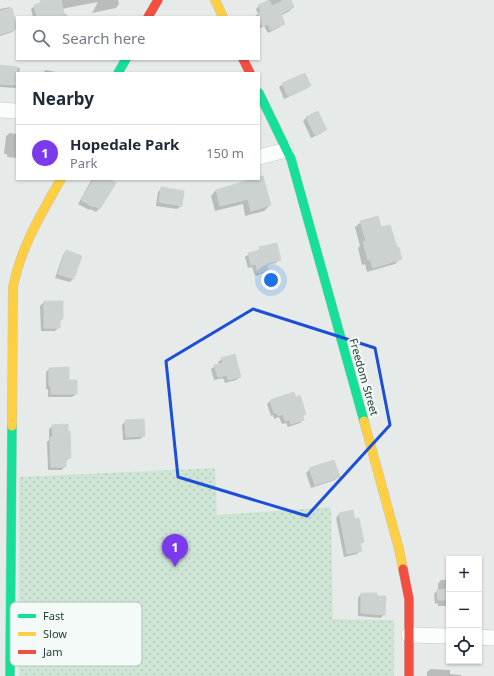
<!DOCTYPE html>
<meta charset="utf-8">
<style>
body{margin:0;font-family:"Noto Sans",sans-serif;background:#f6f6f7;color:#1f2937}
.controls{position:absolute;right:12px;bottom:12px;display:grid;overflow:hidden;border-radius:0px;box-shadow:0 1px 3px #0004}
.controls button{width:36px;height:36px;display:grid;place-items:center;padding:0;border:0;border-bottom:1px solid #e0e1e3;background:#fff;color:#1f2937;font:20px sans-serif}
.you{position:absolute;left:271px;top:280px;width:14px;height:14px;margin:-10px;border:3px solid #fff;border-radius:50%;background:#1a73e8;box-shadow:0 0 0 6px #1a73e833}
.badge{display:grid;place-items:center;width:26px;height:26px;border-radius:50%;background:#7c3aed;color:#fff;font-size:13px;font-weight:700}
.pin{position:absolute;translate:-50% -33px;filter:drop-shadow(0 1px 2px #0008)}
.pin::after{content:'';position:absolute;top:21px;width:14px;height:12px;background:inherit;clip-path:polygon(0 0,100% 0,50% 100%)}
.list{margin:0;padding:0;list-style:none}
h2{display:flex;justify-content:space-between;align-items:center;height:52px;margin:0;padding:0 16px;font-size:17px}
h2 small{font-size:13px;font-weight:400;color:#747a83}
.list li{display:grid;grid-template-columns:26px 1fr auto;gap:12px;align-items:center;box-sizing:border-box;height:56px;padding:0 16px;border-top:1px solid #e0e1e3}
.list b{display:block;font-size:15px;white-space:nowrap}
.list p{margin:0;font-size:13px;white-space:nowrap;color:#747a83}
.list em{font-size:13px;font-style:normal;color:#747a83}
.icon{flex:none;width:22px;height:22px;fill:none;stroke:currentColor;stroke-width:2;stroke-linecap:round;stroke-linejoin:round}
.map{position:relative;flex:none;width:494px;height:676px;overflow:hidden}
.search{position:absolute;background:#fff;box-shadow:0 1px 3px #0004;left:16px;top:16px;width:244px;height:44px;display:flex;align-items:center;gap:10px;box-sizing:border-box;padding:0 14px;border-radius:0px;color:#747a83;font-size:15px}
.panel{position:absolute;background:#fff;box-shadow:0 1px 3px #0004;left:16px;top:72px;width:244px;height:108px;border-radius:0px}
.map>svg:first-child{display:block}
.park{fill:url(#park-dots)}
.shadow{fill:#0003}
.building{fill:#ccd2d0;stroke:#ced4d2}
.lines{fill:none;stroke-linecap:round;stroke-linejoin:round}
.street-casing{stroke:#c3c8c6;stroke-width:16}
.fast-casing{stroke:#c1c9c6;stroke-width:10}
.slow-casing{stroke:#c1c9c6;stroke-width:10}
.jam-casing{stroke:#c1c9c6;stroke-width:10}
.street{stroke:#fbfcfc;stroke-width:15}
.fast{stroke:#16e098;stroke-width:9}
.slow{stroke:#ffcf43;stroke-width:9}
.jam{stroke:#f24e42;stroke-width:9}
.marked{fill:none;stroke:#1d4ed8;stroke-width:3;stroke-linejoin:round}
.labels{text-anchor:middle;stroke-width:4;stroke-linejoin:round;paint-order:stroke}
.street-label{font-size:11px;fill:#214038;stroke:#f4faf7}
.key{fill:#f4faf7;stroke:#b5c2be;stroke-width:1}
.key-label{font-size:11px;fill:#214038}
</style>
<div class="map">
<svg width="494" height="676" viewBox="0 0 494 676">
<defs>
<pattern id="park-dots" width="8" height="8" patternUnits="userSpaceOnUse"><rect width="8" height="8" fill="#cee5d5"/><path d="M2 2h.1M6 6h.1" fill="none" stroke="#b1c6b8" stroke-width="1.8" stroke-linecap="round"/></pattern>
</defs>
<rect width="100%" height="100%" fill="#e6ebe9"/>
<path class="park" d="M215 468 217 515 331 507 333 619 394 620V676H19V477Z"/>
<g class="shadow">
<path d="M62 0H118L119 4 116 8 92 13 98 2 61 9 60 2Z"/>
<path d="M267 0H290L293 7 290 11 280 16 284 23 280 27 268 33 264 26 259 29V17H254L258 14 256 9 259 6 268 1Z"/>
<path d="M44 3 67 15 65 17H33L31 9 35 6Z"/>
<path d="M10 7 16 29 12 32 0 36V9Z"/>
<path d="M0 66 20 68 19 73H17V86L15 88 0 87Z"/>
<path d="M46 70 60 73H42Z"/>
<path d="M283 84 310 86 306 89 284 99 279 87Z"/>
<path d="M307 117 325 130 322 133 311 138 303 121Z"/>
<path d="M10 133 17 134V158L7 157V154H4L6 136Z"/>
<path d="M92 179H108L114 183 99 209 96 212 90 209 89 210 78 204Z"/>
<path d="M259 179 270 205 264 211 245 216 243 204 215 211 211 196 216 190Z"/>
<path d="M162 188 181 206 177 209 156 206 158 192Z"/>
<path d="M361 222 381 228 400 259 395 264 367 272 365 264 362 265 358 248 360 246 355 227Z"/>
<path d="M260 248 280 259 276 263 266 265 267 270 264 273 255 276 252 267 248 268 245 257 249 254 256 252Z"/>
<path d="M66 251 81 256 73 279 70 282 55 278 63 255Z"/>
<path d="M44 302H62V319L59 322V327L55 331H41L40 306Z"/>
<path d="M222 359 240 377 236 380 225 383 223 378 214 380 211 369 215 366 219 365 218 362Z"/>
<path d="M49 369 68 381 76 394 72 397H48V389H46V372Z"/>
<path d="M270 401 305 414 302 417 303 420 300 423 288 427 286 423 282 424 279 417 274 419 273 415 271 416 267 404Z"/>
<path d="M126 421 144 436 140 439 123 440 122 425Z"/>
<path d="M53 426 70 458 65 461V466L62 470H48L47 442 49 440V429Z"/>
<path d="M310 469 339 476 335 480 311 488 306 473Z"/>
<path d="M352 511 354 521 363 542 359 545 360 551 357 554 344 557 336 518 339 514Z"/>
<path d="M441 580H449V606H438V603L435 604 434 594 438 590V584Z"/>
<path d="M361 594 376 597 384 614 381 618 358 616V598Z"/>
<path d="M431 669 450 670V674L461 675V676H427V672Z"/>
</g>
<g class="building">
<path d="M40 0H61L65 17H37L34 5 41 3Z"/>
<path d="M269 0 272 6 284 0H291L294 7 281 14 285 24 271 30 268 24 262 26 259 19V12L261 11 258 5Z"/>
<path d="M12 8 17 29 0 34V11Z"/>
<path d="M0 65 17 67V85L0 84Z"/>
<path d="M305 73 311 86 288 96 282 83Z"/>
<path d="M318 111 327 130 315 135 306 117Z"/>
<path d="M263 176 271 205 251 211 248 199 220 206 216 190 253 179H259V177Z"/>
<path d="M94 179H109L116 183 100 209 94 206 93 207 81 200Z"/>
<path d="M161 187 184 191 182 206 159 202Z"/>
<path d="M378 216 381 227 390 225 397 247H399L402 259 373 268 370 259 368 260 363 242 366 241 360 221Z"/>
<path d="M277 243 281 260 267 263 268 270 258 273 256 264 251 265 248 253 260 250 259 247Z"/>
<path d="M66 250 82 256 74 279 58 274Z"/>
<path d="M44 301H63V319H60V328H44Z"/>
<path d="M235 354 241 377 228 380 227 375 218 377 214 365 223 363 221 358Z"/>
<path d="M69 367V380H77V394H51V386H49V368Z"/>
<path d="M294 392 296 397 300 395 306 414 303 416 304 420 291 424 290 420 285 421 283 414 278 416 277 413H274L270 400Z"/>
<path d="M144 419 145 436 126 437 125 420Z"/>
<path d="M68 424V431H70L71 458H66V467H51L50 437H53L52 425Z"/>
<path d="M334 460 340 477 315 485 309 468Z"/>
<path d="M353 510 355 519 359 518 364 542 360 543 362 551 347 554 339 513Z"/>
<path d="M449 589V600H438L437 590Z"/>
<path d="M361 593H377V596H386L385 615 361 613Z"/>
</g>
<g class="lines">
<defs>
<g id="street">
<path d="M0 110 17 111"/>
<path d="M259 157 286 150"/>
<path d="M409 635 449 636"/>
<path d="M479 637 494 638"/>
</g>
<g id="fast">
<path d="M118 73 126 59"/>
<path d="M259 93 291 159 364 421"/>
<path d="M10 676 12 426"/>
</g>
<g id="slow">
<path d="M215 0 223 17"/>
<path d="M364 421 399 549 403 569"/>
<path d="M12 426 13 287C21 247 41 214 61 179"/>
</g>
<g id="jam">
<path d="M148 17 158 0"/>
<path d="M243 59 250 73"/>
<path d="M403 569 409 599V676"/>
</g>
</defs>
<use href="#street" class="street-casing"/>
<use href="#fast" class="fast-casing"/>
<use href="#slow" class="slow-casing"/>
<use href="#jam" class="jam-casing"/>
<use href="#street" class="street"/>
<use href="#fast" class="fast"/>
<use href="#slow" class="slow"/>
<use href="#jam" class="jam"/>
</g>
<path class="marked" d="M253 309 375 348 390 425 307 516 178 477 166 361Z"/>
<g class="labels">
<g class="street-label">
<text transform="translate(364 377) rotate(74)" y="4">Freedom Street</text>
</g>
</g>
<rect x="10" y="602" width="132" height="64" rx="6" class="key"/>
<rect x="18" y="614" width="18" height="4" fill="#16e098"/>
<rect x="18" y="632" width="18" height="4" fill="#ffcf43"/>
<rect x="18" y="650" width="18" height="4" fill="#f24e42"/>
<g class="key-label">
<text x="43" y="620">Fast</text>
<text x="43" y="638">Slow</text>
<text x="43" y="656">Jam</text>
</g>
</svg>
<div class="controls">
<button>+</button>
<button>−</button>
<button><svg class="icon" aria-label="locate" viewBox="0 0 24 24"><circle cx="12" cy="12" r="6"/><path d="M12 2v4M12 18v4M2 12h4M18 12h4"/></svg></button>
</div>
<div class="you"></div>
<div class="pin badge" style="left:175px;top:567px">1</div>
<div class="search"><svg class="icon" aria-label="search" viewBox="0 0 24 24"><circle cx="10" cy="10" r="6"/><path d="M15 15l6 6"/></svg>Search here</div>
<section class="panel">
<h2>Nearby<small></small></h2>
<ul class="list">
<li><span class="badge">1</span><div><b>Hopedale Park</b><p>Park</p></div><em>150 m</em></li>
</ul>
</section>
</div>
